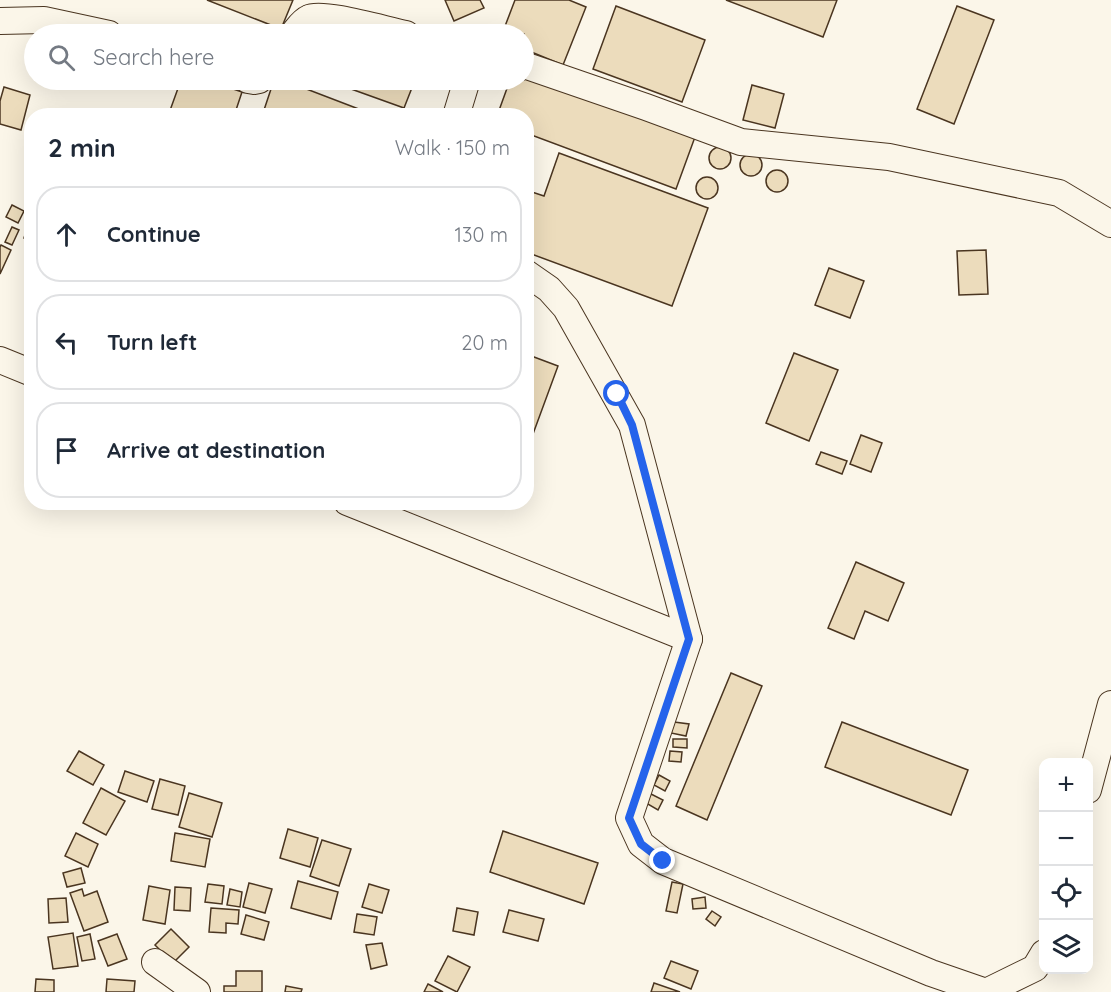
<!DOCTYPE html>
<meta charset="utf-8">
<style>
body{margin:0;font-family:Quicksand,sans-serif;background:#f2f2f3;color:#1f2937}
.controls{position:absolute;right:18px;bottom:18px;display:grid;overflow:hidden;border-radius:12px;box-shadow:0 6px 24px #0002}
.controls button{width:54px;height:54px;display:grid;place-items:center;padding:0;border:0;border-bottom:2px solid #e0e1e3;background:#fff;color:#1f2937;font:30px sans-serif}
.stop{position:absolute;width:18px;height:18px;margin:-14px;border:4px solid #2563eb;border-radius:50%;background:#fff}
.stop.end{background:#2563eb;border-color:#fff;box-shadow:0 2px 6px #0008}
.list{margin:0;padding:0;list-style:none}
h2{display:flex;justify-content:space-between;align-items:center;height:78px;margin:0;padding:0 24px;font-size:26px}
h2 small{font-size:20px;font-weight:400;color:#747a83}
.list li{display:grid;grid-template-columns:39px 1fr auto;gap:18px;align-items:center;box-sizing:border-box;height:96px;margin:0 12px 12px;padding:0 12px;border:2px solid #e0e1e3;border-radius:24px}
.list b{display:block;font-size:22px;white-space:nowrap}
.list em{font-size:20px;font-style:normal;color:#747a83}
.icon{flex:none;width:33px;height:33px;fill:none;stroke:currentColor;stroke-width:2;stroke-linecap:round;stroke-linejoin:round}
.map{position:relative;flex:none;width:1111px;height:992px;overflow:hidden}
.search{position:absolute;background:#fff;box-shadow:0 6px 24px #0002;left:24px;top:24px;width:510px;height:66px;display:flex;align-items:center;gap:15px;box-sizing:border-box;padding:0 21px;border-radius:33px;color:#747a83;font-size:22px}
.panel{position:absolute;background:#fff;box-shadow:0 6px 24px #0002;left:24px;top:108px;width:510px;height:402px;border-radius:24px}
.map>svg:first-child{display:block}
.building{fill:#ecdcbc;stroke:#4a3520;stroke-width:1.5}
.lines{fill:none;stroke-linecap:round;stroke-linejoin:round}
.minor-casing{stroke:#4a3520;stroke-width:28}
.minor{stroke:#fbf6e9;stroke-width:26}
.route{stroke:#2563eb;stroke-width:8}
</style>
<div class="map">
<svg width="1111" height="992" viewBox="0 0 1111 992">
<rect width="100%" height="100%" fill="#fbf6e9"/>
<g class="building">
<path d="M207 0H293L281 29Z"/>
<path d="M445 0H480L484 8 454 21Z"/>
<path d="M515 0H569L586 7 563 65 524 49V34H502Z"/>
<path d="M726 0H837L823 37Z"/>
<path d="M616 6 705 40 682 102 593 69Z"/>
<path d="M957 6 994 20 954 124 917 109Z"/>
<path d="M524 74 695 137 676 189 526 133V116H497L510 80H524Z"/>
<path d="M181 80H207L242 92 234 116H168Z"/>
<path d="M274 80H283L377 116H262Z"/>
<path d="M326 80H415L404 108Z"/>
<path d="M752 85 784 94 775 128 743 120Z"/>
<path d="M4 87 30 95 21 130 0 124V101Z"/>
<circle cx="720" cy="158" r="11"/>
<path d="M559 153 708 208 672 306 526 252V190L544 196Z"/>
<circle cx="751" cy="165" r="11"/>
<circle cx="777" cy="181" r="11"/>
<circle cx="707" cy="188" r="11"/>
<path d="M12 205 24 211 18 223 6 217Z"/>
<path d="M28 225 32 227V241L24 238Z"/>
<path d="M12 227 19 230 12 245 5 242Z"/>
<path d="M1 245 11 250 0 274V247Z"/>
<path d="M986 250 988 294 959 295 957 251Z"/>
<path d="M829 268 864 281 850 318 815 305Z"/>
<path d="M794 353 838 370 809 441 766 423Z"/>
<path d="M526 354 558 366 526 453Z"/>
<path d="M861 435 882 443 871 472 850 464Z"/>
<path d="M821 452 847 461 842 474 816 464Z"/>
<path d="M856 562 904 583 888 621 865 611 854 639 828 628Z"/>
<path d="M731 673 762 686 707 820 676 806Z"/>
<path d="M674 722 689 724 686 736 671 733Z"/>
<path d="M842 722 968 770 951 815 825 767Z"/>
<path d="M673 739H687V748L673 747Z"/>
<path d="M79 751 104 765 93 785 67 771Z"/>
<path d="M670 751 682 752 681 762 669 761Z"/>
<path d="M125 771 154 781 147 802 118 792Z"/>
<path d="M659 775 670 781 665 791 654 785Z"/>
<path d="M160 779 185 786 178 815 152 809Z"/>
<path d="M101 788 125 801 106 835 83 823Z"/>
<path d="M189 793 222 803 212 837 179 827Z"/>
<path d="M651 794 663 800 658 810 646 803Z"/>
<path d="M288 829 318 838 310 867 280 858Z"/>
<path d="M503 831 598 863 584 904 490 872Z"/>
<path d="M76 833 98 844 88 867 65 856Z"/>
<path d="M175 833 210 839 205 867 171 861Z"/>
<path d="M322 840 351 849 339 886 310 876Z"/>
<path d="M81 868 85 883 67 887 63 873Z"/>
<path d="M298 881 338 892 331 919 291 908Z"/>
<path d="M672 882 683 884 677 913 666 911Z"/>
<path d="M249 883 272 889 265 913 243 907Z"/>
<path d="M208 884 224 886 222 904 205 902Z"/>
<path d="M369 884 389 890 382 913 362 907Z"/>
<path d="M149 886 170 890 165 924 143 920Z"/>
<path d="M175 887 191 888 190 911 174 910Z"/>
<path d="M82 889 84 896 97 891 108 922 84 931 70 893Z"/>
<path d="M230 889 242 892 240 907 227 905Z"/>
<path d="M705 897 706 908 693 909 692 899Z"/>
<path d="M66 898 68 922 49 923 48 899Z"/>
<path d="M211 908 239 910 238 924 226 923V933L209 932Z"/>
<path d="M457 908 478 912 474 935 453 931Z"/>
<path d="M509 910 544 919 538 941 503 932Z"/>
<path d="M712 911 721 917 715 926 706 919Z"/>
<path d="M357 914 377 917 374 935 354 932Z"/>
<path d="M246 915 269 922 264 940 241 934Z"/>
<path d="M171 929 189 947 173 963 155 945Z"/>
<path d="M73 933 78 966 53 969 48 937Z"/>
<path d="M90 934 95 959 82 961 77 937Z"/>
<path d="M117 934 127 959 108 966 98 941Z"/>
<path d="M382 943 387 965 371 969 366 945Z"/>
<path d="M448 956 470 967 457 992 435 981Z"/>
<path d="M671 961 698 971 691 989 664 978Z"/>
<path d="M236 971H262V992H224V986H236Z"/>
<path d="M36 979 54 980V992H35Z"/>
<path d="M107 979 135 981 134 992H106Z"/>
<path d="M654 983 680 992H651Z"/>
<path d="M428 984 443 992H424Z"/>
<path d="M286 986 302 989 301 992H285Z"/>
</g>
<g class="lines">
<defs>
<g id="minor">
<path d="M0 21 44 20 109 34"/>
<path d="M293 34C298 28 302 21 309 18 322 11 389 31 406 34"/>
<path d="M524 65 646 107 741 142 889 157 1059 193 1111 224"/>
<path d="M248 80 254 81 259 80"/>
<path d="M456 116 467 80"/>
<path d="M526 273 549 289 566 308 632 425 689 639 629 818 641 844 663 861 931 973 986 992 1035 968 1044 953"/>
<path d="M0 360 32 373"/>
<path d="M347 502 689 639"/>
<path d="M1088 790 1111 704"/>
<path d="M155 962 197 992"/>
</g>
</defs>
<use href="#minor" class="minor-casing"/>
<use href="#minor" class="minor"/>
</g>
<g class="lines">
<path class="route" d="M617 394 632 425 689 639 629 818 641 844 663 861"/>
</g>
</svg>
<div class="controls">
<button>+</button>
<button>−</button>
<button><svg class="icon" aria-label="locate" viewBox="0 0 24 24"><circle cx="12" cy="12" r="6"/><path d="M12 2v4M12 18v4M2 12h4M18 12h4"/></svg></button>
<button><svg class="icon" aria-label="layers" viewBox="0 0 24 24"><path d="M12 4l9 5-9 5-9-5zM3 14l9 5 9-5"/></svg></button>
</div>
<div class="stop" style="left:617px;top:394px"></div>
<div class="stop end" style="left:663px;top:861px"></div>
<div class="search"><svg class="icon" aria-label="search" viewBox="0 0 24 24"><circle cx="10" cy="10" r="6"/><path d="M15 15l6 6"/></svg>Search here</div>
<section class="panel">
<h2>2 min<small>Walk · 150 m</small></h2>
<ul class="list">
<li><svg class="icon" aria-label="ahead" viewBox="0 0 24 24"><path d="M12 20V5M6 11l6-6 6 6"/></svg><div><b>Continue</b></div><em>130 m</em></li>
<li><svg class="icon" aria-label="left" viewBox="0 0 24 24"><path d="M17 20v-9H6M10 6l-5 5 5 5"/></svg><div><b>Turn left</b></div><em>20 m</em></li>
<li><svg class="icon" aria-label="arrive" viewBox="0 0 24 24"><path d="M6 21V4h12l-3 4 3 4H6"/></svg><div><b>Arrive at destination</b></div></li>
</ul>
</section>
</div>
